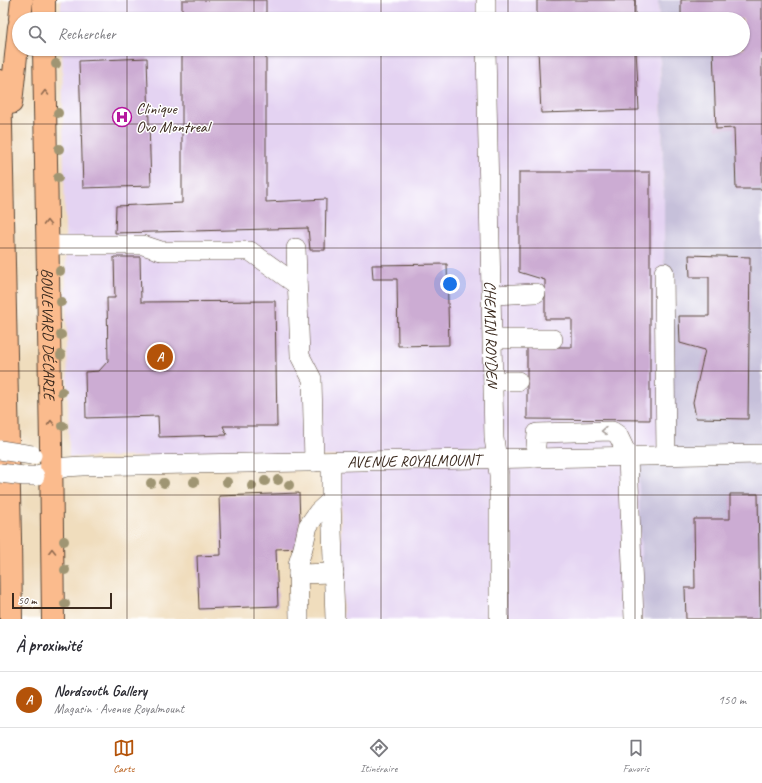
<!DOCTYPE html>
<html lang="fr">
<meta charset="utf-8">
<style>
body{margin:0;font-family:Caveat,sans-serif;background:#f7f7f7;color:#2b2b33}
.scale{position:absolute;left:12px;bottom:10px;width:100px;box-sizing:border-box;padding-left:4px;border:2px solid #3b2a1e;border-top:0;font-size:11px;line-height:14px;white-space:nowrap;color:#3b2a1e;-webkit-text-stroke:3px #fff;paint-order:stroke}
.you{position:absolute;left:450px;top:284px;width:14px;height:14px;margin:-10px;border:3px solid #fff;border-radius:50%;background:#1a73e8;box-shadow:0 0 0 6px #1a73e833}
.badge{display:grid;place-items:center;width:26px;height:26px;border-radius:50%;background:#b45309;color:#fff;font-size:13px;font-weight:700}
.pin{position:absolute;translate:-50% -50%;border:2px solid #fff;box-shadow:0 1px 4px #0006}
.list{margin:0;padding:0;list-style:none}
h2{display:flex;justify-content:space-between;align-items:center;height:52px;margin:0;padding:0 16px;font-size:17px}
h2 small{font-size:13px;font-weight:400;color:#7c7c81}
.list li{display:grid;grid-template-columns:26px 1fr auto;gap:12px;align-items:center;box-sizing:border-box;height:56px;padding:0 16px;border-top:1px solid #e1e1e2}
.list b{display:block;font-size:15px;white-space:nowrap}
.list p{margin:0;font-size:13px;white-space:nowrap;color:#7c7c81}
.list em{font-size:13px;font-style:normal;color:#7c7c81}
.icon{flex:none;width:22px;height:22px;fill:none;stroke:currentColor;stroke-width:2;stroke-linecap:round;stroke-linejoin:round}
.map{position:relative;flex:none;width:762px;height:619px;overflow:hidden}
.search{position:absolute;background:#fff;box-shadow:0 1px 3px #0004;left:12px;right:12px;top:12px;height:44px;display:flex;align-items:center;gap:10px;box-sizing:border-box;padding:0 14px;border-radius:22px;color:#7c7c81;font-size:15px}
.sheet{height:108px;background:#fff}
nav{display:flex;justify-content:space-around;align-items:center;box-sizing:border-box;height:56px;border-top:1px solid #e1e1e2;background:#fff;font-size:11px;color:#7c7c81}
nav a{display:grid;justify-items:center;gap:2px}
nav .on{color:#b45309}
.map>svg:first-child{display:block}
.built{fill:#e4d3f2}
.industrial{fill:#c6c0da}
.building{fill:#ccacd3}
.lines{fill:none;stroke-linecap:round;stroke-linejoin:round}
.minor-casing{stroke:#564536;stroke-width:20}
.major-casing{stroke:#564536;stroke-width:24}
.highway-casing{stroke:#564536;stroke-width:24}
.minor{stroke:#fff;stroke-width:19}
.major{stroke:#fbbb8d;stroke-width:22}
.highway{stroke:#fbbb8d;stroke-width:22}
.minor-bridge-casing{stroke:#564536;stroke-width:20;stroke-linecap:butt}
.minor-bridge{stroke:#fff;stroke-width:19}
.tree{fill:#9f9573}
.oneway{stroke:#916b50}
.oneway2{stroke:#a79f9a}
.grid{fill:none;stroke:#3b2a1e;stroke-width:1;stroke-opacity:0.55}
.labels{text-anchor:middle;stroke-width:3;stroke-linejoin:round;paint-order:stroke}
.poi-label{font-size:16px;fill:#3b2a1e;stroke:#fff;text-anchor:start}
.street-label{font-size:16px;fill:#3b2a1e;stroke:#fff}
</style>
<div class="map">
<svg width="762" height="619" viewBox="0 0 762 619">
<rect width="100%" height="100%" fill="#fff"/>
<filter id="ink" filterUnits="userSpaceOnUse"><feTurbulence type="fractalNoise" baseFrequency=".025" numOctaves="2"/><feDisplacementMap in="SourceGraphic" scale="8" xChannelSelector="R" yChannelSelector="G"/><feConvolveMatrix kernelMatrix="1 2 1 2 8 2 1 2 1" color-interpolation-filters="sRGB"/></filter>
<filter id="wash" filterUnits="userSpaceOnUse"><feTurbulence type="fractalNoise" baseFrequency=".012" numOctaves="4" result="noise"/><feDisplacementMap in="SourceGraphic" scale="16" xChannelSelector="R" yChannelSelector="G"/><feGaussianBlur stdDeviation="0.9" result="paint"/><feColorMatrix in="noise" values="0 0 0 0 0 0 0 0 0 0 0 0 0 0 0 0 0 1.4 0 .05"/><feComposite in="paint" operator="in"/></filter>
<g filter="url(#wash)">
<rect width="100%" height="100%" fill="#f0ddbd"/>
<g class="built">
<path d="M61 0H658L659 19H61Z"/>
<path d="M62 49H660L664 198 665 461H639L643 619H343L339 456 69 457Z"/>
</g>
<path class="industrial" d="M658 0H762V619H643L638 461 665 460 664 198 660 49H743V19H659Z"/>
<g id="blocks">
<g class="building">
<rect x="182" y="0" width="84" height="19"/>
<rect x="537" y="0" width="98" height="19"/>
<path d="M681 0H762V189H736L734 128 716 129 713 49H743V19H681Z"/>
<path d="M182 49H266V202L326 199 325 250H310L308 228 115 233 116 206 182 203Z"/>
<path d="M538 49H636L639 110 541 113Z"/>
<path d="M147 58 151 186 83 188 79 61Z"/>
<path d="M519 172H650V420L527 419V347H572V319H545V280L519 272Z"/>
<path d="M689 255 750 257 748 419 696 418 693 402 705 350 680 343 679 316H709V277H690Z"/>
<path d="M114 257H140L141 302 275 301 277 426H223L227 435 159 437 158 416 86 418 85 372 99 371 108 361 107 298H115Z"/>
<path d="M447 264 449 345 398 346 397 279H373L372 265Z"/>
<path d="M299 493 301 548 276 549 278 606 199 609 197 556 221 555 219 496Z"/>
<path d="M730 494H758L760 619H686L685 588H695L694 519H730Z"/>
</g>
</g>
</g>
<g filter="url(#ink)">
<use href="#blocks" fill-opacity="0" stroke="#564536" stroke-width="1"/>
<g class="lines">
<defs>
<g id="minor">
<path d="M486 0V19"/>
<path id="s1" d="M486 49 494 438 499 475V619"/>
<path d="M48 245H143L161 251H250L297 285"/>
<path d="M296 248 300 356 312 379 314 462"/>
<path d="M664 272 666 455"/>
<path d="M492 295 536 293"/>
<path d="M493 339H553"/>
<path d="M493 381H518"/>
<path d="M535 458 537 433 612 431 618 435 628 456 634 619"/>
<path d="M331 462V500L335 619"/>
<path id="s2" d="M37 475 66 467 82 466 762 454"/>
<path d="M298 574 334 573"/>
<path d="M299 619 298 564 303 548 308 526 318 512 331 500"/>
</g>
<g id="major">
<path d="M44 0V19"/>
<path id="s3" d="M44 49 51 445 53 619"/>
</g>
<g id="highway">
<path d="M20 19 22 0"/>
<path d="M0 81 10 538 11 619"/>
<path d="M11 103 19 27"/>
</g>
</defs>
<use href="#minor" class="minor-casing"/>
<use href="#major" class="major-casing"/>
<use href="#highway" class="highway-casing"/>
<use href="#minor" class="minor"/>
<use href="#major" class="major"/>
<use href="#highway" class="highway"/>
<defs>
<g id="minor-bridge">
<path d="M0 450 32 455"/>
<path d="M0 473 24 476H35"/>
</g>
</defs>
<use href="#minor-bridge" class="minor-bridge-casing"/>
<use href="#minor-bridge" class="minor-bridge"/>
</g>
<g class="tree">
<circle cx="56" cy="64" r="5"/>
<circle cx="58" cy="113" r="5"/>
<circle cx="59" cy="149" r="5"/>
<circle cx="58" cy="178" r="5"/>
<circle cx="60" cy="271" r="5"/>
<circle cx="61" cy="302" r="5"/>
<circle cx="61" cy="335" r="5"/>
<circle cx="61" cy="355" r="5"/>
<circle cx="62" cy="392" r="5"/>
<circle cx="63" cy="426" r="5"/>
<circle cx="278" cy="480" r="5"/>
<circle cx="265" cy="481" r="5"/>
<circle cx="194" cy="482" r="5"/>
<circle cx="227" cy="482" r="5"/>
<circle cx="151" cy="483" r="5"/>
<circle cx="164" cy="483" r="5"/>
<circle cx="289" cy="485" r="5"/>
<circle cx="252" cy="486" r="5"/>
<circle cx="64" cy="541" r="5"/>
<circle cx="65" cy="570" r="5"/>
<circle cx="65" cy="604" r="5"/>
</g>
<defs><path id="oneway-chevron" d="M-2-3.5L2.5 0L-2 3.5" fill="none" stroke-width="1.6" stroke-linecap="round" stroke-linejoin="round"/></defs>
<g class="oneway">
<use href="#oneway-chevron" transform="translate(45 93) rotate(-91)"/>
<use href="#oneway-chevron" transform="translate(47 223) rotate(-91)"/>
<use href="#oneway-chevron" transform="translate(51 423) rotate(-91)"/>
<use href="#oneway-chevron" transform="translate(52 551) rotate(-91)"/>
</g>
<use class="oneway2" href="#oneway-chevron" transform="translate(604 431) rotate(178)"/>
</g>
<path class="grid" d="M127 0V19M254 0V19M381 0V19M508 0V19M635 0V19M127 49V619M254 49V619M381 49V619M508 49V619M635 49V619M0 124H762M0 248H762M0 371H762M0 495H762"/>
<defs>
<symbol id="hospital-ring" viewBox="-11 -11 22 22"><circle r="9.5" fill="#fff" stroke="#b5179e" stroke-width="1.5"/><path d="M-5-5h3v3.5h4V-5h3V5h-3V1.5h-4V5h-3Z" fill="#b5179e"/></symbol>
</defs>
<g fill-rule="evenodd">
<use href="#hospital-ring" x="111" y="106" width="22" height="22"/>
</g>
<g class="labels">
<g class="poi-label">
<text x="136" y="114">Clinique<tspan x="136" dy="18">Ovo Montreal</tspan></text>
</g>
<g class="street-label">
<text dy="6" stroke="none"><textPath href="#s3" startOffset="285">BOULEVARD DÉCARIE</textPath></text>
<text dy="6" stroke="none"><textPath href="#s1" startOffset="285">CHEMIN ROYDEN</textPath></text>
<text dy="6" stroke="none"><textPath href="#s2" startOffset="378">AVENUE ROYALMOUNT</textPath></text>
</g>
</g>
</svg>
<div class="scale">50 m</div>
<div class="you"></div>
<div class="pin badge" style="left:160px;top:357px">A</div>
<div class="search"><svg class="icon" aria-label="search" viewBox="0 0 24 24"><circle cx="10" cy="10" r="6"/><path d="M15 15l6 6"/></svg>Rechercher</div>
</div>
<section class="sheet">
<h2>À proximité<small></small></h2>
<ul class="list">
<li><span class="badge">A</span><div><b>Nordsouth Gallery</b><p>Magasin · Avenue Royalmount</p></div><em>150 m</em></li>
</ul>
</section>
<nav>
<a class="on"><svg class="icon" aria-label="map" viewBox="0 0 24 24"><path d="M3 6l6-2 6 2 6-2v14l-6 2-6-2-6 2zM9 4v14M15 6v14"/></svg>Carte</a>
<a><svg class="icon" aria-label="directions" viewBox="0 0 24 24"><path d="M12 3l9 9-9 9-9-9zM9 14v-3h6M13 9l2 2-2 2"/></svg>Itinéraire</a>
<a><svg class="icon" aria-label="saved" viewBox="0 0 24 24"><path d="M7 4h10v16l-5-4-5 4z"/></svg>Favoris</a>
</nav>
